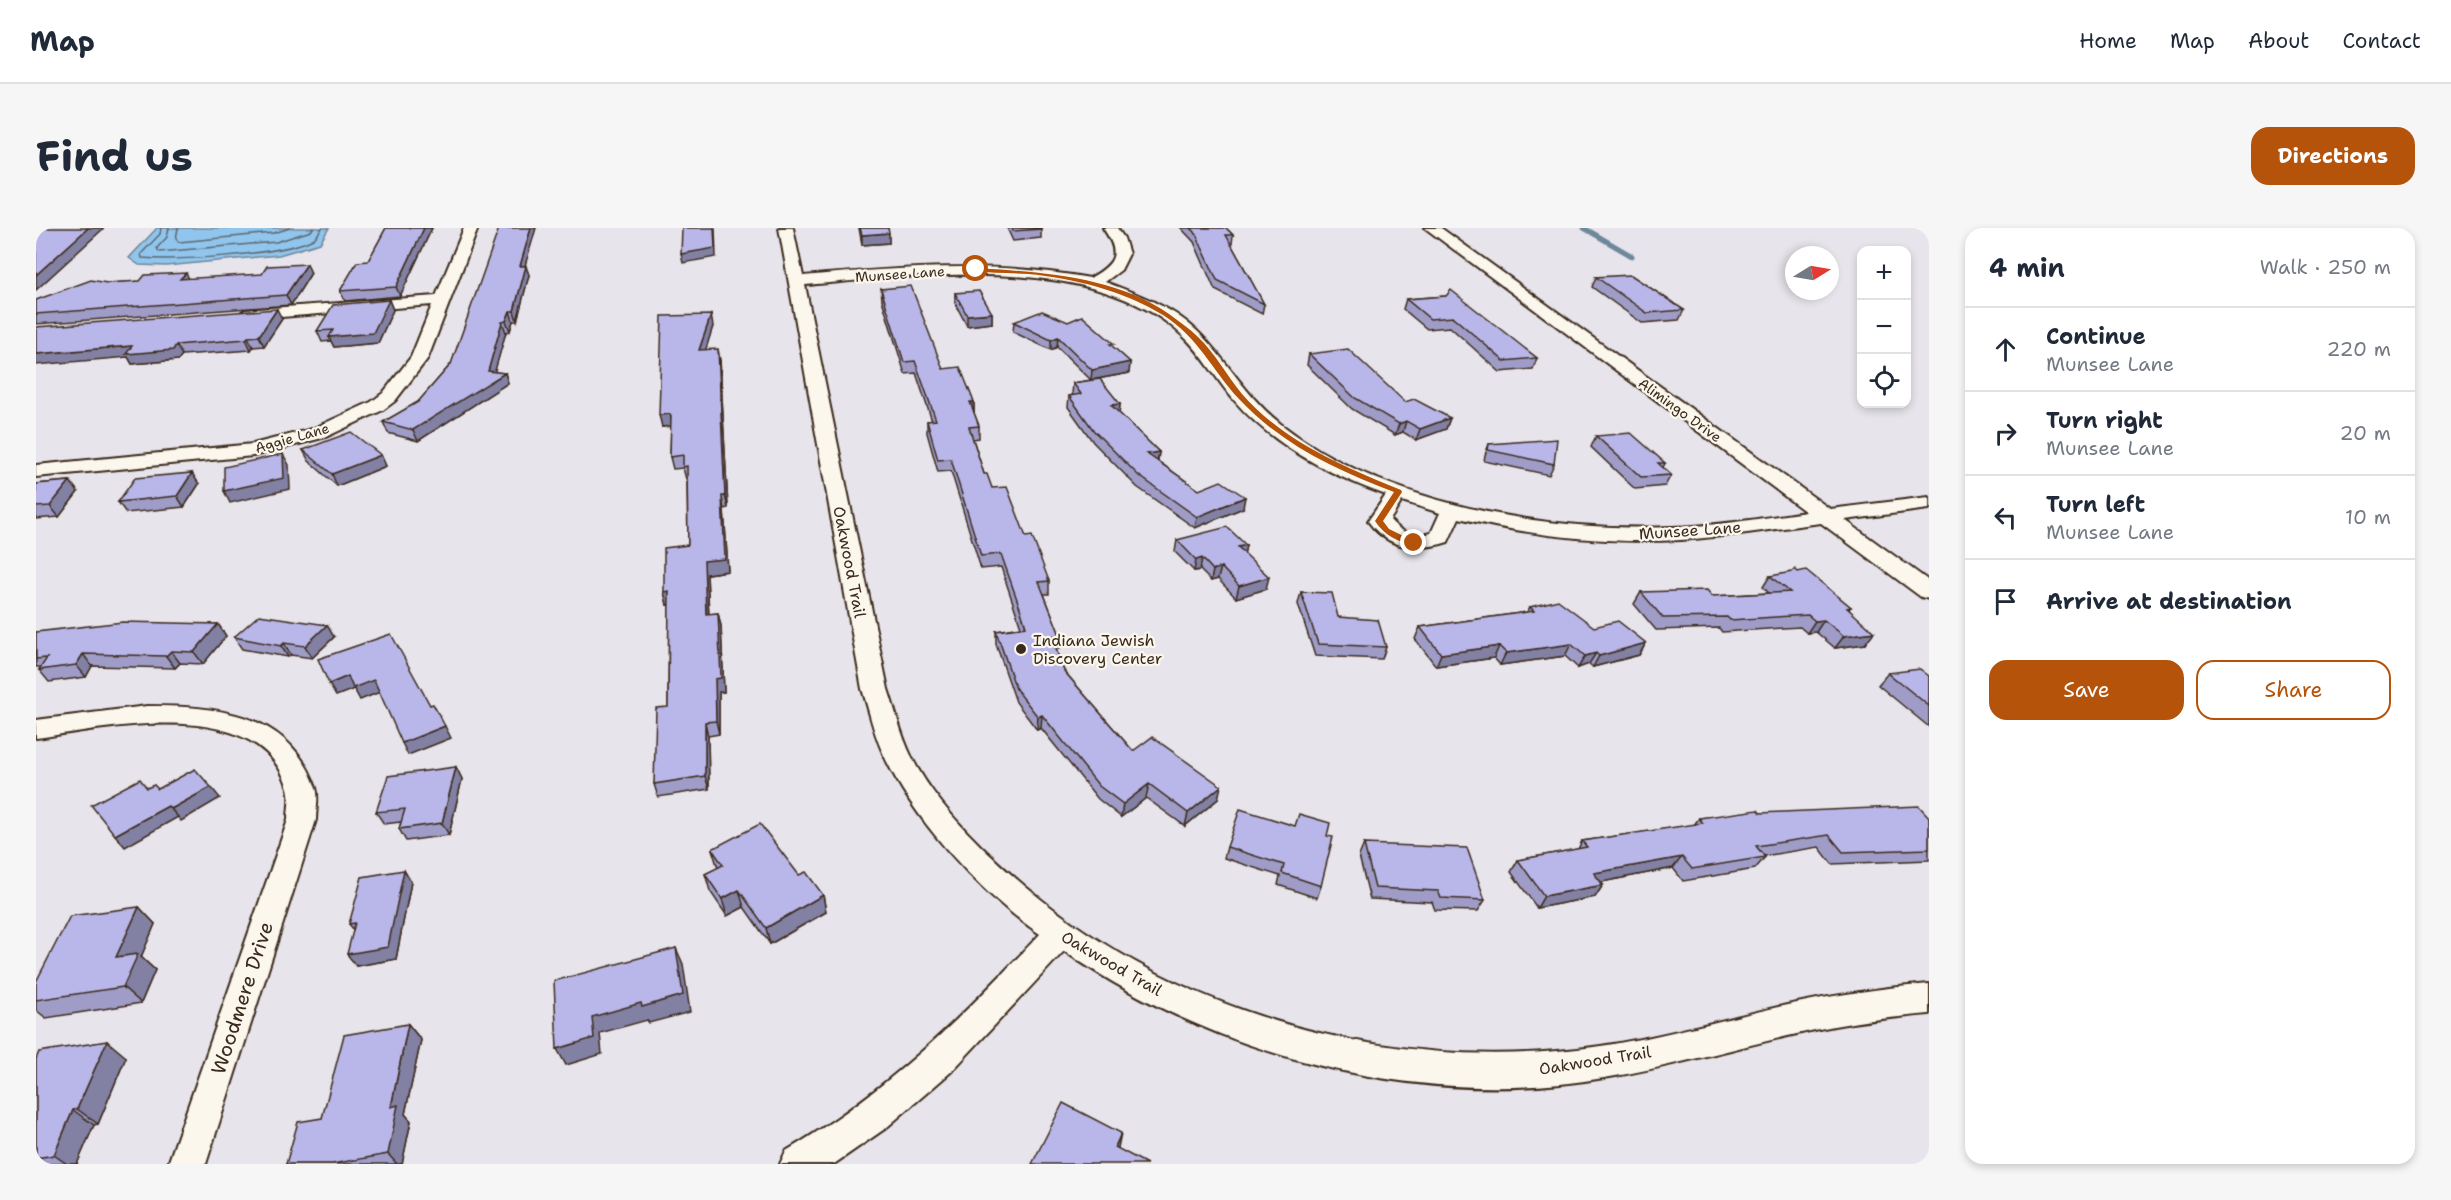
<!DOCTYPE html>
<meta charset="utf-8">
<style>
body{margin:0;font-family:"Shantell Sans",sans-serif;background:#f6f6f7;color:#1f2937}
.controls{position:absolute;right:18px;top:18px;display:grid;overflow:hidden;border-radius:12px;box-shadow:0 3px 9px #0003}
.controls button{width:54px;height:54px;display:grid;place-items:center;padding:0;border:0;border-bottom:2px solid #e0e1e3;background:#fff;color:#1f2937;font:30px sans-serif}
.compass{position:absolute;left:1749px;top:18px;width:54px;height:54px;border-radius:50%;background:#fff;box-shadow:0 3px 9px #0003;rotate:79deg}
.stop{position:absolute;width:18px;height:18px;margin:-14px;border:4px solid #b45309;border-radius:50%;background:#fff}
.stop.end{background:#b45309;border-color:#fff;box-shadow:0 2px 6px #0008}
.list{margin:0;padding:0;list-style:none}
h2{display:flex;justify-content:space-between;align-items:center;height:78px;margin:0;padding:0 24px;font-size:26px}
h2 small{font-size:20px;font-weight:400;color:#747a83}
.list li{display:grid;grid-template-columns:39px 1fr auto;gap:18px;align-items:center;box-sizing:border-box;height:84px;padding:0 24px;border-top:2px solid #e0e1e3}
.list b{display:block;font-size:22px;white-space:nowrap}
.list p{margin:0;font-size:20px;white-space:nowrap;color:#747a83}
.list em{font-size:20px;font-style:normal;color:#747a83}
.actions{display:flex;gap:12px;padding:18px 24px}
.actions a{flex:1;padding:14px 0;border:2px solid #b45309;border-radius:18px;text-align:center;font-size:21px;color:#b45309}
.actions .main{background:#b45309;color:#fff}
.icon{flex:none;width:33px;height:33px;fill:none;stroke:currentColor;stroke-width:2;stroke-linecap:round;stroke-linejoin:round}
.map{position:relative;flex:none;width:1893px;height:936px;overflow:hidden;border-radius:18px}
header{display:flex;align-items:center;gap:36px;box-sizing:border-box;height:84px;padding:0 30px;background:#fff;border-bottom:2px solid #e0e1e3}
header strong{font-size:28px}
nav{display:flex;gap:33px;margin-inline-start:auto;font-size:21px}
.intro{display:flex;align-items:center;justify-content:space-between;box-sizing:border-box;height:144px;padding:0 36px}
h1{margin:0;font-size:42px}
.button{padding:15px 27px;border-radius:18px;background:#b45309;color:#fff;font-size:21px;font-weight:700}
main{display:flex;gap:36px;padding:0 36px}
aside{flex:1;background:#fff;border-radius:18px;box-shadow:0 3px 9px #0003}
.map>svg:first-child{display:block}
.water{fill:#90c5ed;stroke:#6e879a;stroke-width:1.5}
.lines{fill:none;stroke-linecap:round;stroke-linejoin:round}
.shore{stroke:#5d6871;stroke-width:1.5}
.stream{stroke:#6e879a;stroke-width:5}
.minor-casing{stroke:#3b2a1e;stroke-width:4}
.minor{fill:#fbf7ec;fill-rule:evenodd}
.wall{fill:#9f9dc8;stroke:#3b2a1e;stroke-width:1.5}
.shaded-wall{fill:#8280a3;stroke:#3b2a1e;stroke-width:1.5}
.building{fill:#b9b7e9;stroke:#3b2a1e;stroke-width:1.5}
.route{fill:#b45309}
.poi-dot{fill:#3b2a1e;stroke:#fbf7ec;stroke-width:2}
.labels{text-anchor:middle;stroke-width:4.5;stroke-linejoin:round;paint-order:stroke}
.far-street-label{font-size:14px;fill:#3b2a1e;stroke:#fbf7ec}
.street-label{font-size:16px;fill:#3b2a1e;stroke:#fbf7ec}
.poi-label{font-size:16px;fill:#3b2a1e;stroke:#fbf7ec;text-anchor:start}
.near-street-label{font-size:20px;fill:#3b2a1e;stroke:#fbf7ec}
</style>
<header>
<strong>Map</strong>
<nav><a>Home</a><a>Map</a><a>About</a><a>Contact</a></nav>
</header>
<div class="intro"><h1>Find us</h1><a class="button">Directions</a></div>
<main>
<div class="map">
<svg width="1893" height="936" viewBox="0 0 1893 936">
<rect width="100%" height="100%" fill="#e7e4eb"/>
<filter id="ink" filterUnits="userSpaceOnUse"><feTurbulence type="fractalNoise" baseFrequency=".0167" numOctaves="2"/><feDisplacementMap in="SourceGraphic" scale="12" xChannelSelector="R" yChannelSelector="G"/><feConvolveMatrix kernelMatrix="1 2 1 2 8 2 1 2 1" color-interpolation-filters="sRGB"/></filter>
<g filter="url(#ink)">
<path class="water" d="M121 0H293L284 15 243 27 130 38 103 37 93 30Z"/>
<g class="lines">
<g class="shore">
<path d="M125 0 124 6 105 26 106 30C141 33 247 27 277 11 281 9 283 4 286 0"/>
<path d="M133 0 131 9 121 20 123 24 240 14 275 3 277 0"/>
<path d="M142 0 140 11 143 14 238 5 254 0"/>
</g>
<path class="stream" d="M1548 0 1596 28"/>
<defs>
<g id="minor">
<path d="M428 0H442L392 130 359 173 347 182 290 209 217 228 0 249V237L217 216 276 201 335 174 347 165 375 129 396 77 209 92 201 87 209 82 400 68Z"/>
<path d="M743 0H757L767 48C863 40 958 32 1054 50 1080 35 1085 26 1067 0H1081L1088 10 1093 26 1085 42 1069 54C1101 66 1135 78 1160 102 1192 132 1208 167 1245 196 1347 276 1508 304 1636 299 1681 298 1726 290 1770 284L1389 0H1405L1794 281 1893 269V281L1809 292 1893 353V371L1885 369 1785 295C1738 301 1691 309 1645 312 1570 316 1495 308 1423 290L1412 314C1381 324 1352 321 1332 293L1350 267C1294 247 1236 217 1197 171 1179 150 1167 126 1146 107 1057 24 881 48 769 57L852 461C861 488 867 515 881 539 903 578 943 618 976 647 1122 777 1327 840 1521 823 1599 817 1675 794 1751 777 1798 767 1845 760 1893 756V786C1861 789 1830 792 1798 798 1721 813 1646 837 1568 850 1383 882 1182 829 1028 723L916 843 850 900 798 936H744L750 923C851 863 924 792 1004 706 944 666 875 589 846 523 837 503 833 482 826 461ZM1366 273 1404 285 1395 305C1378 310 1366 305 1354 292Z"/>
<path d="M111 478C180 478 254 484 280 560 283 569 280 582 280 592L170 936H132L252 592C252 582 255 570 252 560 223 465 71 500 0 510V492Z"/>
</g>
</defs>
<use href="#minor" class="minor-casing"/>
<use href="#minor" class="minor"/>
</g>
<g class="wall">
<path d="M350 0H396L364 68 309 73 304 63 332 33Z"/>
<path d="M823 0H852L853 15 826 17Z"/>
<path d="M971 0H1005V10L977 13Z"/>
<path d="M1145 0H1190L1197 7 1196 16H1195L1228 76 1226 86 1179 62 1158 14Z"/>
<path d="M489 38 493 47 481 93H477L474 103 470 104 458 144 469 145 472 155 382 213 352 205 347 194 382 174 415 136Z"/>
<path d="M275 45 255 77 0 96V72L71 55Z"/>
<path d="M1560 49 1648 82 1643 92 1606 95 1556 59Z"/>
<path d="M845 61 907 141 938 174V185L943 198V210L937 211 948 246 956 260 990 309 1013 353V366H1008L1024 407 1023 421H1020L1028 443 1097 523 1182 571 1149 598 1110 570 1085 589 1062 571 1005 500 1001 502 980 474 960 416V403L985 399 965 339 945 341 915 243 902 244 891 205V193H896L880 145 869 146 846 72Z"/>
<path d="M919 65 956 85V95L931 98 919 75Z"/>
<path d="M1410 68 1501 130 1497 141 1464 144 1414 99 1391 101 1367 81 1370 71Z"/>
<path d="M353 72 357 82 342 115 298 119 295 113 286 114 281 103Z"/>
<path d="M246 91 228 118 217 119 215 122 146 127 142 132 96 136 92 129Z"/>
<path d="M978 94 1078 120 1094 134 1093 145 1061 151 1084 176 1083 185 1123 224 1122 233 1163 262 1207 280 1159 300 1101 259 1057 214 1032 179 1033 168 1037 167 1036 166 1037 155 1055 152 1021 119 1015 122 977 104Z"/>
<path d="M677 98 669 122 684 132 692 280 688 281 692 343 671 346 673 386 682 385 685 398 688 464H683V506L672 508 673 561 622 569 618 556 632 479 633 377H631L652 317 651 251H650L647 240 637 241 634 229 635 198 626 199Z"/>
<path d="M1273 126 1369 174 1414 190 1410 201 1380 212 1367 204 1359 207 1316 181 1271 137Z"/>
<path d="M1560 208 1629 235 1627 240 1635 247 1629 258 1599 261 1555 219Z"/>
<path d="M1453 216 1518 236 1513 247 1448 233 1449 227Z"/>
<path d="M267 222 345 227 350 238 301 258 273 233Z"/>
<path d="M34 253 42 264 23 289 0 291V256Z"/>
<path d="M163 256 148 279 90 285 82 274Z"/>
<path d="M1141 312 1210 317 1208 325 1230 361 1200 370 1182 351 1175 353 1164 342 1158 343 1139 324Z"/>
<path d="M1734 348 1815 379 1813 381 1829 416 1799 420 1780 404 1771 405 1764 399 1686 404 1683 400 1620 402 1598 376 1605 364 1676 368 1733 365 1727 359Z"/>
<path d="M1265 364 1302 389 1350 419 1346 431 1279 428 1262 376Z"/>
<path d="M1494 379 1558 399 1610 415 1603 427 1557 439 1553 436 1542 440 1529 428 1464 437 1458 430 1400 438 1379 411 1384 399 1491 384Z"/>
<path d="M182 396 190 408 167 436 144 435 139 440 56 438 50 449 13 454 3 442 4 440 3 439H0V404Z"/>
<path d="M198 409H298L276 430 255 427 252 429 206 421Z"/>
<path d="M1852 445 1893 448V499L1842 457Z"/>
<path d="M420 539 426 551 413 607 370 613 363 601 365 594 348 596 340 584Z"/>
<path d="M1724 585 1893 589V632L1796 636 1783 619 1728 628 1729 629 1719 641 1647 653 1637 640 1565 654 1567 657 1559 669 1501 680 1475 644 1482 632 1542 621 1546 613 1658 597 1663 590Z"/>
<path d="M1291 608 1285 658 1281 670 1242 657 1244 648 1188 630 1191 619Z"/>
<path d="M1328 616 1449 672 1442 683 1399 682 1396 674 1334 671 1323 628Z"/>
<path d="M676 621 763 647 787 667 790 684 734 716 708 679 691 688 674 663 669 646 682 640Z"/>
<path d="M375 654 360 731 320 738 317 701 313 696Z"/>
<path d="M103 679 119 696 105 729 119 742 105 775 10 790 0 782V754Z"/>
<path d="M372 796 385 812 369 886 375 893 366 936H250L286 890Z"/>
<path d="M90 829 62 896 58 897 41 936H0V831Z"/>
</g>
<g class="shaded-wall">
<path d="M52 0H68L0 62V47Z"/>
<path d="M388 0H396L364 68 360 59Z"/>
<path d="M495 0H500L486 48 484 38Z"/>
<path d="M678 0H679L680 29 647 35 645 26Z"/>
<path d="M853 5V15L826 17V7Z"/>
<path d="M271 36 275 45 255 77 250 67Z"/>
<path d="M490 38 493 47 481 93 478 83Z"/>
<path d="M150 45 155 54 144 51Z"/>
<path d="M353 72 357 82 342 115 298 119 293 109Z"/>
<path d="M241 81 246 91 228 118 223 108Z"/>
<path d="M474 83 477 93 474 103 470 93Z"/>
<path d="M956 85V95L931 98V87Z"/>
<path d="M675 87 677 98 666 134 663 122Z"/>
<path d="M466 94 470 104 456 153 469 145 472 155 382 213 377 202 452 143Z"/>
<path d="M212 109 217 119 215 122 210 111Z"/>
<path d="M1022 109 1021 119 1015 122V112Z"/>
<path d="M140 117 146 127 142 132 96 136 92 129 0 137V126L96 118Z"/>
<path d="M682 121 684 132 692 280 689 268Z"/>
<path d="M1094 134 1093 145 1055 152 1056 142Z"/>
<path d="M934 174H938V186Z"/>
<path d="M1084 176 1083 187 1075 177Z"/>
<path d="M634 186 637 198 626 199 623 187Z"/>
<path d="M1414 190 1410 201 1380 212 1384 201Z"/>
<path d="M1370 193 1367 204 1359 207 1363 196Z"/>
<path d="M1123 224 1121 235 1111 226Z"/>
<path d="M247 226 253 237 254 261 194 275 188 263Z"/>
<path d="M345 227 350 238 301 258 296 246Z"/>
<path d="M156 245 163 256 148 279 141 268Z"/>
<path d="M34 253 42 264 23 289 14 278Z"/>
<path d="M686 268 688 281 692 343 671 346 673 399 670 386 668 333Z"/>
<path d="M1209 269 1207 280 1159 300 1161 289Z"/>
<path d="M1210 317 1208 328 1202 319Z"/>
<path d="M1166 330 1164 342 1158 343 1160 332Z"/>
<path d="M1185 339 1182 351 1175 353 1177 342Z"/>
<path d="M1233 349 1230 361 1200 370 1203 358Z"/>
<path d="M633 363 636 376 631 377 628 364Z"/>
<path d="M682 385 685 398 688 464H683V506L680 493 679 451Z"/>
<path d="M1788 392 1780 404 1771 405 1779 393Z"/>
<path d="M182 396 190 408 167 436 158 424Z"/>
<path d="M291 397 298 409 276 430 269 418Z"/>
<path d="M1838 404 1829 416 1799 420 1808 408Z"/>
<path d="M248 415 255 427 252 429 245 418Z"/>
<path d="M1610 415 1603 427 1557 439 1563 428Z"/>
<path d="M1535 416 1529 428 1464 437 1470 425Z"/>
<path d="M1463 418 1458 430 1400 438 1405 426Z"/>
<path d="M135 423 144 435 139 440 130 428Z"/>
<path d="M1560 425 1553 436 1542 440 1549 428Z"/>
<path d="M47 426 56 438 50 449 40 437Z"/>
<path d="M312 448 338 452 344 464 324 472 318 461 300 468 293 456Z"/>
<path d="M1006 487 1005 500 1001 502 1002 489Z"/>
<path d="M669 494 672 508 673 561 669 548Z"/>
<path d="M409 498 415 510 372 527 366 515Z"/>
<path d="M420 539 426 551 413 607 406 595Z"/>
<path d="M1113 556 1110 570 1085 589 1087 576Z"/>
<path d="M1185 558 1182 571 1149 598 1152 585Z"/>
<path d="M175 559 184 570 145 593 135 581Z"/>
<path d="M132 578 142 589 89 619 79 607Z"/>
<path d="M1646 629 1637 640 1551 657 1558 645Z"/>
<path d="M368 642 375 654 360 731 320 738 311 726Z"/>
<path d="M1567 657 1559 669 1501 680 1508 668Z"/>
<path d="M703 662 708 679 691 688 686 671Z"/>
<path d="M787 667 790 684 734 716 730 700Z"/>
<path d="M103 679 119 696 105 729 119 742 105 775 87 759 80 729Z"/>
<path d="M640 720 647 736 654 784 613 795 611 792 564 805 566 826 530 837 521 821 556 789Z"/>
<path d="M372 796 385 812 369 886 375 893 366 936H361L352 926 355 879Z"/>
<path d="M71 813 90 829 62 896 41 881Z"/>
<path d="M37 882 58 897 41 936H31L18 927Z"/>
<path d="M1085 905 1082 920 1076 934 1079 919Z"/>
</g>
<g class="building">
<path d="M5 0H52L0 47V4Z"/>
<path d="M350 0H388L360 59 304 63 321 34 332 33Z"/>
<path d="M463 0H495L484 38H490L478 83H474L470 93 466 94 452 143 469 145 377 202 347 194 382 174 415 136Z"/>
<path d="M646 0H678L679 20 645 26Z"/>
<path d="M824 0H852L853 5 826 7Z"/>
<path d="M976 0H1005V1L977 3Z"/>
<path d="M1155 0H1190L1197 7H1190L1228 76 1181 52 1159 4Z"/>
<path d="M271 36 250 67 0 86V72L55 52 71 55 104 53 109 47 150 45 144 51 226 46 231 38Z"/>
<path d="M1595 47 1648 82 1611 85 1560 49Z"/>
<path d="M875 58 907 141 924 139 938 174H934L943 198 933 199 948 246H951L956 260 971 259 990 309 996 308 1013 353 1003 354 1024 407 1015 408 1028 443 1097 523 1116 509 1185 558 1152 585 1113 556 1087 576 1063 558 1006 487 1002 489 980 461 960 403 990 399 984 380 965 326 945 328 915 231 902 232 891 193 900 192 879 133 868 134 845 61Z"/>
<path d="M1415 62 1501 130 1468 133 1417 89 1394 91 1370 71 1410 68Z"/>
<path d="M943 63 956 85 931 87 919 65Z"/>
<path d="M353 72 337 105 293 109 297 102 281 103 297 77Z"/>
<path d="M241 81 223 108 212 109 210 111 140 117 137 122 90 126 96 118 0 126V99Z"/>
<path d="M1006 83 1032 94 1046 88 1078 116H1074L1094 134 1056 142 1022 109 1015 112 978 94Z"/>
<path d="M675 87 663 122 682 121 689 268H686L689 331 668 333 670 386 682 385 685 450 679 451 680 493 669 494V548L618 556 620 480 632 479 633 363 628 364V320L652 317 651 238 647 239V227L634 229 635 188 634 186 623 187 626 88Z"/>
<path d="M1312 121 1369 174 1378 171 1414 190 1384 201 1370 193 1363 196 1319 170 1273 126Z"/>
<path d="M1064 151 1084 176 1075 177 1123 224 1111 226 1163 262 1185 253 1209 269 1161 289 1102 247 1058 203 1033 168 1045 166 1037 155Z"/>
<path d="M315 204 345 227 296 246 267 222Z"/>
<path d="M1595 205 1629 235H1622L1635 247 1605 249 1560 208Z"/>
<path d="M1521 211 1518 236 1452 222 1453 216Z"/>
<path d="M247 226 248 250 188 263V239Z"/>
<path d="M156 245 141 268 82 274 99 250Z"/>
<path d="M34 253 14 278 0 279V256Z"/>
<path d="M1191 299 1210 317 1202 319 1233 349 1203 358 1185 339 1177 342 1166 330 1160 332 1141 312Z"/>
<path d="M1759 341 1762 344 1770 342 1815 379 1811 380 1838 404 1808 408 1788 392 1779 393 1772 387 1694 392 1691 389 1627 390 1605 364 1671 362 1676 368 1754 364 1734 348 1756 344Z"/>
<path d="M1265 364 1296 365 1302 389 1342 392 1350 419 1282 416Z"/>
<path d="M1522 372 1558 399 1582 393 1610 415 1563 428 1560 425 1549 428 1535 416 1470 425 1463 418 1405 426 1384 399 1498 383 1494 379Z"/>
<path d="M223 387 291 397 269 418 248 415 245 418 198 409Z"/>
<path d="M87 394 182 396 158 424 135 423 130 428 47 426 40 437 3 442 11 430 0 431V404Z"/>
<path d="M355 406 394 477 397 476 409 498 366 515 338 452 317 460 312 448 293 456 282 431Z"/>
<path d="M1884 441 1893 448V478L1852 445Z"/>
<path d="M420 539 406 595 363 601 369 581 340 584 352 548Z"/>
<path d="M159 541 175 559 135 581 132 578 79 607 55 577 104 551 111 560 118 557 122 561Z"/>
<path d="M1883 578 1893 589V621L1807 624 1793 607 1720 618 1729 629 1656 641 1646 629 1558 645 1567 657 1508 668 1482 632 1551 619 1546 613 1667 595 1663 590 1722 582 1724 585Z"/>
<path d="M1204 581 1259 598 1263 586 1294 595 1291 608 1297 609 1285 658 1246 645 1248 637 1191 619Z"/>
<path d="M724 596 763 647 770 644 787 667 730 700 703 662 686 671 669 646 687 637 676 621Z"/>
<path d="M1328 616 1431 620 1449 672 1405 670 1402 663 1339 660Z"/>
<path d="M368 642 352 719 311 726 319 695 313 696 326 649Z"/>
<path d="M103 679 80 729 102 726 87 759 0 772V754L34 688Z"/>
<path d="M640 720 647 767 606 779 605 775 556 789 558 810 521 821 518 753Z"/>
<path d="M372 796 355 879 362 877 352 926 296 936H250L262 894 286 890 308 807Z"/>
<path d="M71 813 41 881 37 882 18 927 0 930V831L3 824Z"/>
<path d="M1027 875 1085 905 1079 919 1111 936H996Z"/>
</g>
</g>
<path class="route" d="M940 40C1003 44 1079 48 1133 86 1142 93 1153 100 1162 109 1179 125 1191 148 1206 166 1248 214 1308 239 1365 262L1366 264 1347 293 1353 301 1382 315 1378 318C1361 313 1349 308 1339 293L1358 264C1300 242 1246 217 1203 171 1175 141 1164 111 1127 87 1088 63 1037 50 992 46 974 45 956 45 938 43Z"/>
<circle class="poi-dot" cx="985" cy="421" r="6"/>
<g class="labels">
<g class="far-street-label">
<text transform="translate(864 46) rotate(-4)" y="5">Munsee Lane</text>
<text transform="translate(1644 182) rotate(36)" y="5">Alimingo Drive</text>
<text transform="translate(256 210) rotate(-16)" y="5">Aggie Lane</text>
</g>
<g class="street-label">
<text transform="translate(1654 302) rotate(-4)" y="6">Munsee Lane</text>
<text transform="translate(814 334) rotate(79)" y="6">Oakwood Trail</text>
<text transform="translate(1076 735) rotate(30)" y="6">Oakwood Trail</text>
<text transform="translate(1559 832) rotate(-9)" y="6">Oakwood Trail</text>
</g>
<g class="poi-label">
<text x="997" y="418">Indiana Jewish<tspan x="997" dy="18">Discovery Center</tspan></text>
</g>
<g class="near-street-label">
<text transform="translate(206 770) rotate(-72)" y="7">Woodmere Drive</text>
</g>
</g>
</svg>
<div class="controls">
<button>+</button>
<button>−</button>
<button><svg class="icon" aria-label="locate" viewBox="0 0 24 24"><circle cx="12" cy="12" r="6"/><path d="M12 2v4M12 18v4M2 12h4M18 12h4"/></svg></button>
</div>
<svg class="compass" viewBox="-18 -18 36 36"><path d="M0-13l5 13h-10z" fill="#e53935"/><path d="M0 13l5-13h-10z" fill="#747a83"/></svg>
<div class="stop" style="left:940px;top:41px"></div>
<div class="stop end" style="left:1378px;top:315px"></div>
</div>
<aside>
<h2>4 min<small>Walk · 250 m</small></h2>
<ul class="list">
<li><svg class="icon" aria-label="ahead" viewBox="0 0 24 24"><path d="M12 20V5M6 11l6-6 6 6"/></svg><div><b>Continue</b><p>Munsee Lane</p></div><em>220 m</em></li>
<li><svg class="icon" aria-label="right" viewBox="0 0 24 24"><path d="M7 20v-9h11M14 6l5 5-5 5"/></svg><div><b>Turn right</b><p>Munsee Lane</p></div><em>20 m</em></li>
<li><svg class="icon" aria-label="left" viewBox="0 0 24 24"><path d="M17 20v-9H6M10 6l-5 5 5 5"/></svg><div><b>Turn left</b><p>Munsee Lane</p></div><em>10 m</em></li>
<li><svg class="icon" aria-label="arrive" viewBox="0 0 24 24"><path d="M6 21V4h12l-3 4 3 4H6"/></svg><div><b>Arrive at destination</b></div></li>
</ul>
<div class="actions"><a class="main">Save</a><a>Share</a></div>
</aside>
</main>
